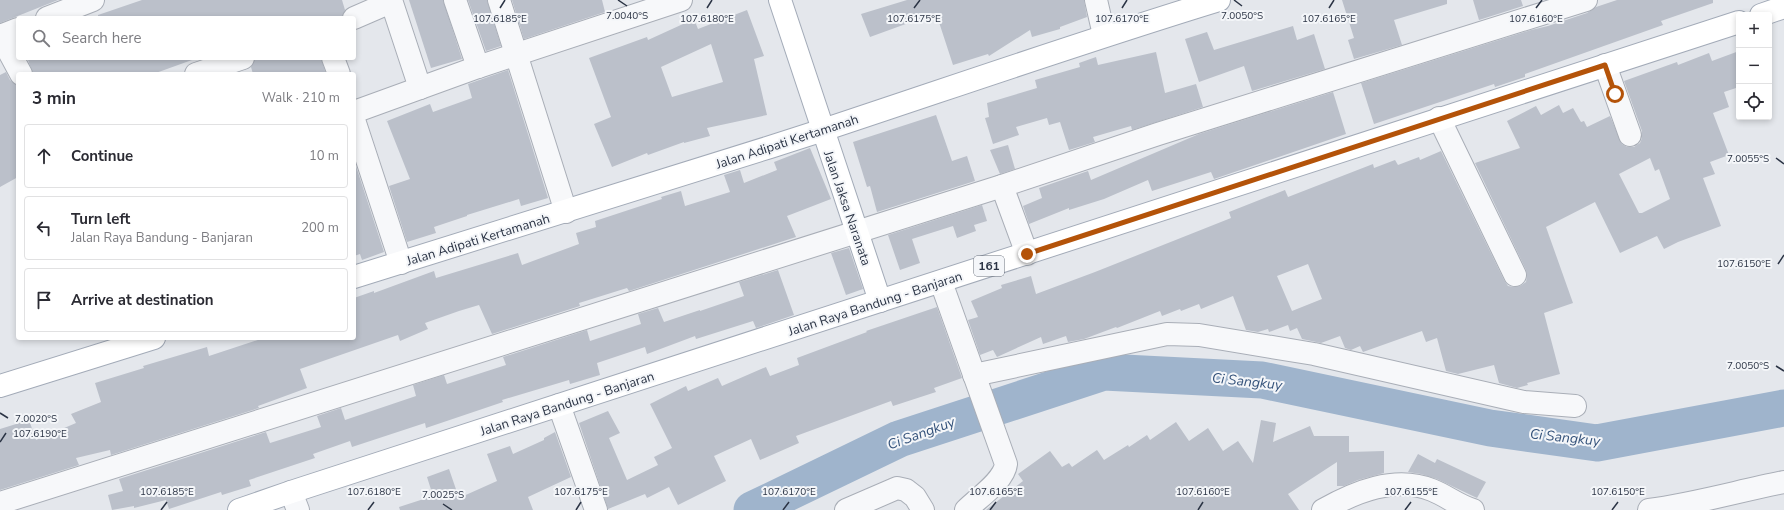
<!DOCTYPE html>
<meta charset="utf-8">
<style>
body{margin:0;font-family:"Nunito Sans",sans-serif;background:#f7f7f7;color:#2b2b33}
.controls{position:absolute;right:12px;top:12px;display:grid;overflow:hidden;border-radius:4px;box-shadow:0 2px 6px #0003}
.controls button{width:36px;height:36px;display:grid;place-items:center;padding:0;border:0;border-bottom:1px solid #e1e1e2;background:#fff;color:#2b2b33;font:20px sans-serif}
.stop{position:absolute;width:12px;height:12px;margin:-9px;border:3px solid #b45309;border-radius:50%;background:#fff}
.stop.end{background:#b45309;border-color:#fff;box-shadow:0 1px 4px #0008}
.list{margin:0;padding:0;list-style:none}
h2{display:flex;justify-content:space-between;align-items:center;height:52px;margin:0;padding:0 16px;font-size:17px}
h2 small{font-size:13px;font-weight:400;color:#7c7c81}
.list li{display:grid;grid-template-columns:26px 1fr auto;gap:12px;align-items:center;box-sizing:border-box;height:64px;margin:0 8px 8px;padding:0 8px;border:1px solid #e1e1e2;border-radius:4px}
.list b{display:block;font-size:15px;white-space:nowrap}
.list p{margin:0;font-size:13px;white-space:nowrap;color:#7c7c81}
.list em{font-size:13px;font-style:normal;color:#7c7c81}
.icon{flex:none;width:22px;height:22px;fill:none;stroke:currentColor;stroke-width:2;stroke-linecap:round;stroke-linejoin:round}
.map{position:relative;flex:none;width:1784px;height:510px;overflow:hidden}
.search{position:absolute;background:#fff;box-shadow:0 2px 6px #0003;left:16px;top:16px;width:340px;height:44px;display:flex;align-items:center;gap:10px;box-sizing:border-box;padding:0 14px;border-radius:4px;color:#7c7c81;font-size:15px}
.panel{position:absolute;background:#fff;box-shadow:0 2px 6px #0003;left:16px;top:72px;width:340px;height:268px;border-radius:4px}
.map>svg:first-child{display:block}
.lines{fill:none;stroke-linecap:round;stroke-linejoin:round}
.river{stroke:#9fb4cc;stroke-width:37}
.building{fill:#bbc0ca;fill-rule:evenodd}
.minor-casing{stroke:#a9aeb7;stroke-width:24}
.major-casing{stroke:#a3abb8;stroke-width:24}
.minor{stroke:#f7f8fa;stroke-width:22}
.major{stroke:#fff;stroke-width:22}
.route{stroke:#b45309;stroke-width:5}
.ticks{fill:none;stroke:#2b3445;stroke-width:1.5}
.labels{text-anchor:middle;stroke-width:4;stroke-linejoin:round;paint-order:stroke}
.shield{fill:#f4f6f9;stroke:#676e7b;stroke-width:1}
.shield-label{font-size:12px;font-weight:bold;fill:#2b3445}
.street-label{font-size:13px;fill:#2b3445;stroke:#f4f6f9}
.water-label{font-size:14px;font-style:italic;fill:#34527a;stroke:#f4f6f9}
.ticks-label{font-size:10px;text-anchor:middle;fill:#2b3445;stroke:#f4f6f9;stroke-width:4;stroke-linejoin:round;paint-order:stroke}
</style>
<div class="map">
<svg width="1784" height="510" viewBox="0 0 1784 510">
<rect width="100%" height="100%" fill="#e4e7ec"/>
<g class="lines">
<path class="river" d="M752 510 899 439 1104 372 1262 380 1490 428 1597 443 1784 408"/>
</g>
<g class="building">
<path d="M0 0H58L0 23Z"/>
<path d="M142 0H342L345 10 342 18H98V15Z"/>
<path d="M409 0H443L462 59 431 68Z"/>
<path d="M468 0H487L501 46 486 51Z"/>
<path d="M512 0H602L605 12 524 39Z"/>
<path d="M907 0H1084L1087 17 1060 27V29L1032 37 1030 30 989 56 988 54 953 65 936 13 870 37 861 14Z"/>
<path d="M1342 0H1447V4L1394 20 1402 45 1354 59 1348 40 1354 38Z"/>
<path d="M1473 0H1521L1523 6 1479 20Z"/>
<path d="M1617 0H1713V3L1661 21 1663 25 1525 74V77L1495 87 1494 84 1374 124 1361 83 1531 30 1548 26 1587 13 1596 7Z"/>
<path d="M747 10 764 56 754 59 767 115 707 128 710 136 684 143V142L648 155 647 153 612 167 594 124 611 117 589 58 647 37 648 40 694 19 698 29ZM711 44 723 82 672 97 661 67Z"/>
<path d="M1293 26 1297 40 1314 34 1325 69 1252 91 1244 66 1199 82 1185 39 1207 32 1214 50Z"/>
<path d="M1739 51V87L1724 92 1729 107 1713 113 1729 155 1710 162 1715 174 1703 178 1721 226 1678 242 1664 249 1657 236 1620 253 1595 202 1546 227 1573 303 1544 313 1560 374 1527 383 1528 385 1517 388 1499 383 1494 365 1458 374 1446 371 1437 338 1426 342 1422 331 1363 352 1360 346 1351 350 1345 348 1340 336 1321 343 1302 339 1297 328 1290 331 1288 325 1269 332 1268 329 1258 332 1246 330 1233 296 1201 309 1199 304 1181 311 1180 309 1162 316 1160 311 1117 328 1116 327 1084 339 1068 342 1066 336 1043 344 1041 337 997 357 993 350 980 355 968 320 978 317 971 301 1002 288 1001 285 1031 276 1036 294 1095 272 1231 218 1229 212 1285 190 1288 197 1373 164 1374 168 1395 160 1398 165 1419 157 1420 160 1441 151 1504 280 1508 286 1514 287 1520 286 1526 282 1527 276 1526 270 1475 163 1520 148 1507 121 1536 106 1541 115 1559 105 1563 113 1573 108 1581 122 1584 121 1587 127 1610 116 1622 144 1627 147H1634L1640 143 1642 138V131L1624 81 1677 62 1678 65 1709 53 1712 61ZM1650 158 1655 171 1659 169 1670 199 1642 213H1639L1619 174ZM1308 264 1322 299 1292 311 1277 276Z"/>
<path d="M1156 52 1165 93 1196 84 1203 107 1132 130 1131 126 1093 137 1095 142 1069 150 1060 122 1049 125 1047 118 1016 127 1019 135 993 144 985 118 989 117 987 103 1037 88 1035 80 1080 67 1079 63 1096 57 1098 65Z"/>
<path d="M31 58H191L192 60 153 74H33L28 60Z"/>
<path d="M255 58H321L326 74H253L251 67Z"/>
<path d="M508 70 548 198 521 206 519 199 467 215V216L434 227 436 233 407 242 389 186 410 179 387 121 430 104 433 112 472 98 468 84Z"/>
<path d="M6 72 10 80 18 86V177L0 187V75Z"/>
<path d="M1333 92 1346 134 1214 179 1211 172 1152 191 1148 180 1104 199 1069 210V208L1029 224 1023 206 1042 198 1039 188 1088 171 1091 180 1199 134Z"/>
<path d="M936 115 952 161 967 156 975 181 877 212 870 186 867 187 853 142Z"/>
<path d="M1008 145 1015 169 1000 174 990 150Z"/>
<path d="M810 148 831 199 787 216 796 237 629 291 627 288 579 303 580 306 492 334 479 305 459 311 425 323 428 329 400 341 398 335 300 369 307 388 258 406 259 408 111 455 110 450 76 458 79 465 0 490V429L29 420 36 440 76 423 71 414 101 402 95 383 144 368 143 366 207 347 209 356 264 338H354V298L374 291V293L434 271 436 278 518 253 522 265 579 244 576 233 596 227 595 221 662 199 661 197 681 191 685 206 730 192 724 175 740 170 744 183 777 170 774 162Z"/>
<path d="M354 160 384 252 362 260 360 254 354 256Z"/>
<path d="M982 205 987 221 974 225 976 231 957 238 953 226 912 239 920 263 900 270 888 235Z"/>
<path d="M849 248 863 289 846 295 831 253Z"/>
<path d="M778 270 794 315 756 328 753 321 696 339 695 336 647 354 645 347 597 363 600 375 570 384 569 380 502 400 503 402 426 428 425 423 352 447 350 441 313 454 315 458 249 480 251 486 222 495 221 492 169 509 166 500 134 508V506L112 510 108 495 123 491 119 479 266 432 270 443 321 427 317 416 341 408 345 420 416 396 413 385 444 375 447 384 506 365 503 357 587 330 590 341 641 324 638 314 658 308 664 322 700 310V311L744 296 739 282Z"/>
<path d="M937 307 962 378 934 388 936 392 893 406 891 401 796 436 799 443 760 460 751 439 714 456 726 481 678 505 669 487 647 498 645 494 608 509 579 423 608 411 620 433 609 438 627 480 658 465 654 457 672 448 650 404 686 386 688 391 718 378 722 386 766 367 770 376 799 365 797 358 867 332 866 331Z"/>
<path d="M1261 420 1276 423 1273 442 1310 426 1314 436H1349V452L1384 451V473L1358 480 1344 486H1337V462L1288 494 1299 510H986L1023 481 1018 474 1050 451 1062 467 1069 463 1072 467 1097 450 1104 460 1128 445 1129 447 1147 435 1150 440 1176 422 1189 441 1208 428 1223 451 1238 441 1253 463Z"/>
<path d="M555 432 571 477 528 497 533 510H400L399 507 433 496 427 477 449 469 459 498 497 481 487 454 510 446 513 454 544 440V438Z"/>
<path d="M1418 454 1435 463 1437 459 1486 482 1477 498 1437 479 1421 474 1408 472Z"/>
</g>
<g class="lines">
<defs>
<g id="minor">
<path d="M391 0 420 88"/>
<path d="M455 0 478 67"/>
<path d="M499 0 566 212"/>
<path d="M1096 0 1104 35"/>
<path d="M47 18 93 0"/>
<path d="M354 18 391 2"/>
<path d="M0 35 21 74"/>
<path d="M0 36 18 29"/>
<path d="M333 58 339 74"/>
<path d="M1605 65 1630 135"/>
<path d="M196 74 243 58"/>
<path d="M354 112 478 67 681 0"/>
<path d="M1439 118 1515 275"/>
<path d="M354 120 401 263"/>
<path d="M1002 186 1027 254"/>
<path d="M941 282 1006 464C1004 481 978 498 966 510"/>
<path d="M974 375 1167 334 1199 335 1314 354 1524 402 1575 406"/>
<path d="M559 405 596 510"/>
<path d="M291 492 298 510"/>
<path d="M0 503 1002 186 1158 134 1586 0"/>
<path d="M846 510 897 488 906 490 915 497 923 510"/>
<path d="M1323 510C1355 492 1395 475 1432 490 1447 496 1457 505 1473 510"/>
<path d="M1649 510C1694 504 1739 491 1784 482"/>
</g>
<g id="major">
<path d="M780 0 880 301"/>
<path d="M1761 15 1784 7"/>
<path d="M354 277C509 228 665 181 820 131 953 87 1085 41 1219 0"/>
<path d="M0 386 154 338"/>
<path d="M239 510 291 492 1739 22"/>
</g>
</defs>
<use href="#minor" class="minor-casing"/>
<use href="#major" class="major-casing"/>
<use href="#minor" class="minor"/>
<use href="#major" class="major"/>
</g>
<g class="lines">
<path class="route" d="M1027 254 1605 65 1615 94"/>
</g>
<path class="ticks" d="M618 0 627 6M1234 0 1242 6M500 8 505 0M707 8 712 0M914 8 920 0M1122 8 1127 0M1329 8 1334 0M1536 8 1542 0M1776 158 1784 164M1778 264 1784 255M1776 366 1784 371M0 413 8 418M0 442 6 433M443 504 452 510M161 510 167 502M368 510 374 502M576 510 581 502M783 510 789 502M990 510 996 502M1198 510 1203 502M1405 510 1411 502M1612 510 1618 502"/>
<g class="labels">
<rect class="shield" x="974" y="256" width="30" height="20" rx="3"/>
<g class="shield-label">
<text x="989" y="270">161</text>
</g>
<g class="street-label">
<text transform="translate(787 141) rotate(-18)" y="5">Jalan Adipati Kertamanah</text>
<text transform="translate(848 208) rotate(71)" y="5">Jalan Jaksa Naranata</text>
<text transform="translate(478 239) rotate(-17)" y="5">Jalan Adipati Kertamanah</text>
<text transform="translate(875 303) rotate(-18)" y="5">Jalan Raya Bandung - Banjaran</text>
<text transform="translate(567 403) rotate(-18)" y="5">Jalan Raya Bandung - Banjaran</text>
</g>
<g class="water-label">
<text transform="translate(1247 381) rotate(6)" y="5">Ci Sangkuy</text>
<text transform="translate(921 433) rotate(-20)" y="5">Ci Sangkuy</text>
<text transform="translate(1565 437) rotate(6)" y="5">Ci Sangkuy</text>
</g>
</g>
<g class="ticks-label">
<text x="627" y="19">7.0040°S</text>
<text x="1242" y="19">7.0050°S</text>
<text x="500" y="22">107.6185°E</text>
<text x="707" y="22">107.6180°E</text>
<text x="914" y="22">107.6175°E</text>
<text x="1122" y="22">107.6170°E</text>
<text x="1329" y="22">107.6165°E</text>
<text x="1536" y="22">107.6160°E</text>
<text x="1748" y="162">7.0055°S</text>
<text x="1744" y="267">107.6150°E</text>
<text x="1748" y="369">7.0050°S</text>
<text x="36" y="422">7.0020°S</text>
<text x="40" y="437">107.6190°E</text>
<text x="167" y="495">107.6185°E</text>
<text x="374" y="495">107.6180°E</text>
<text x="581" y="495">107.6175°E</text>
<text x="789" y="495">107.6170°E</text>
<text x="996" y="495">107.6165°E</text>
<text x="1203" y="495">107.6160°E</text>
<text x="1411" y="495">107.6155°E</text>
<text x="1618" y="495">107.6150°E</text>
<text x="443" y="498">7.0025°S</text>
</g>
</svg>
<div class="controls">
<button>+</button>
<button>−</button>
<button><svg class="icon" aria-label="locate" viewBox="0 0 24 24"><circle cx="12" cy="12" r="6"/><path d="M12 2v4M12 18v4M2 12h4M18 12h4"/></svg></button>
</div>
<div class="stop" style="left:1615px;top:94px"></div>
<div class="stop end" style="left:1027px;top:254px"></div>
<div class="search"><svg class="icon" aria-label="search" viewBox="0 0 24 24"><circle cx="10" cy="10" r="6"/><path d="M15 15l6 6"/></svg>Search here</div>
<section class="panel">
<h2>3 min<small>Walk · 210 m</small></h2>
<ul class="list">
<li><svg class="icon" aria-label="ahead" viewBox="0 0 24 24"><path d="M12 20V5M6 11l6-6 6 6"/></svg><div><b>Continue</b></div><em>10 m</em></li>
<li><svg class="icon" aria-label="left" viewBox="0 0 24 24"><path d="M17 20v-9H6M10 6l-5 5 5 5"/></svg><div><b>Turn left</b><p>Jalan Raya Bandung - Banjaran</p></div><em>200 m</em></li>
<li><svg class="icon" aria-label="arrive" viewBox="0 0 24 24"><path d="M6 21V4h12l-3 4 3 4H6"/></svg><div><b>Arrive at destination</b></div></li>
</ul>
</section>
</div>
